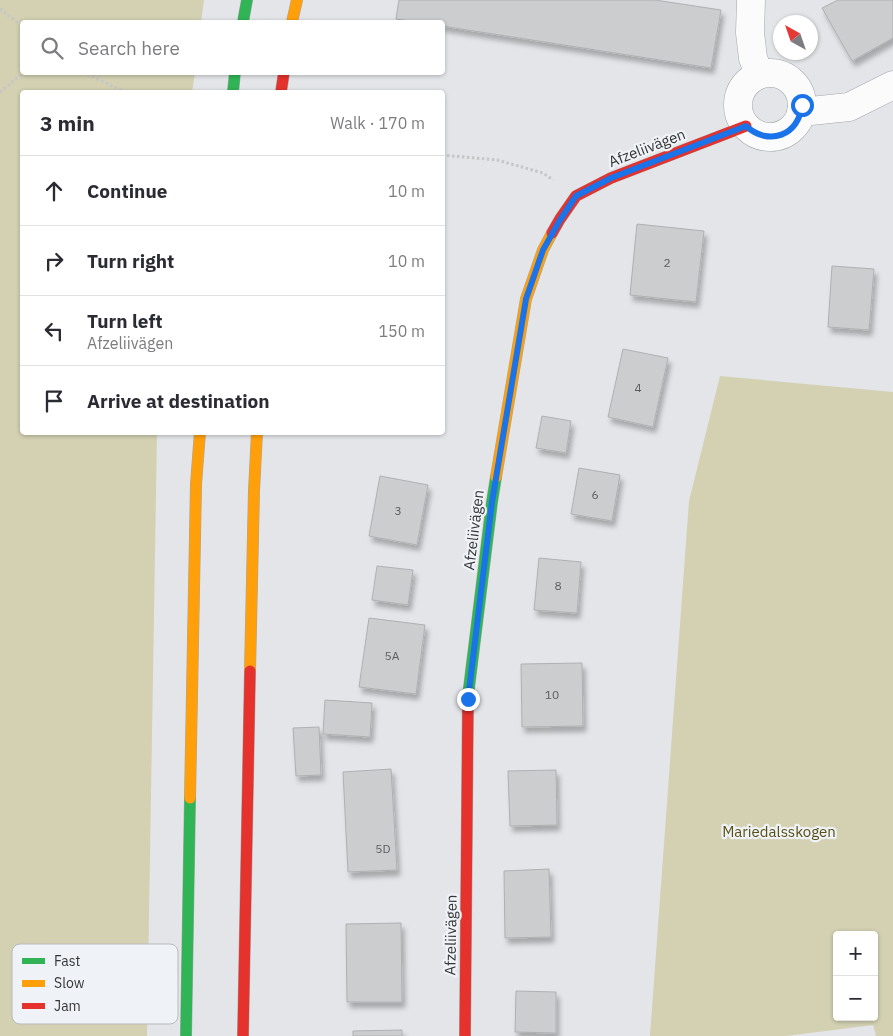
<!DOCTYPE html>
<meta charset="utf-8">
<style>
body{margin:0;font-family:"IBM Plex Sans",sans-serif;background:#f7f7f7;color:#2b2b33}
.controls{position:absolute;right:15px;bottom:15px;display:grid;overflow:hidden;border-radius:5px;box-shadow:0 1px 4px #0004}
.controls button{width:45px;height:45px;display:grid;place-items:center;padding:0;border:0;border-bottom:1px solid #e1e1e2;background:#fff;color:#2b2b33;font:25px sans-serif}
.compass{position:absolute;left:773px;top:15px;width:45px;height:45px;border-radius:50%;background:#fff;box-shadow:0 1px 4px #0004;rotate:320deg}
.stop{position:absolute;width:15px;height:15px;margin:-11px;border:4px solid #1a73e8;border-radius:50%;background:#fff}
.stop.end{background:#1a73e8;border-color:#fff;box-shadow:0 1px 5px #0008}
.list{margin:0;padding:0;list-style:none}
h2{display:flex;justify-content:space-between;align-items:center;height:65px;margin:0;padding:0 20px;font-size:21px}
h2 small{font-size:16px;font-weight:400;color:#7c7c81}
.list li{display:grid;grid-template-columns:32px 1fr auto;gap:15px;align-items:center;box-sizing:border-box;height:70px;padding:0 20px;border-top:1px solid #e1e1e2}
.list b{display:block;font-size:19px;white-space:nowrap}
.list p{margin:0;font-size:16px;white-space:nowrap;color:#7c7c81}
.list em{font-size:16px;font-style:normal;color:#7c7c81}
.icon{flex:none;width:28px;height:28px;fill:none;stroke:currentColor;stroke-width:2;stroke-linecap:round;stroke-linejoin:round}
.map{position:relative;flex:none;width:893px;height:1036px;overflow:hidden}
.search{position:absolute;background:#fff;box-shadow:0 1px 4px #0004;left:20px;top:20px;width:425px;height:55px;display:flex;align-items:center;gap:12px;box-sizing:border-box;padding:0 18px;border-radius:5px;color:#7c7c81;font-size:19px}
.panel{position:absolute;background:#fff;box-shadow:0 1px 4px #0004;left:20px;top:90px;width:425px;height:345px;border-radius:5px}
.map>svg:first-child{display:block}
.green{fill:#d3d1b2;fill-rule:evenodd}
.building{fill:#cbcdcf;stroke:#aeb0b2;filter:url(#shadow)}
.lines{fill:none;stroke-linecap:round;stroke-linejoin:round}
.street-casing{stroke:#a4a6a8;stroke-width:29}
.fast-casing{stroke:#a4a6a8;stroke-width:12}
.slow-casing{stroke:#a4a6a8;stroke-width:12}
.jam-casing{stroke:#a4a6a8;stroke-width:12}
.path{stroke:#c6c6c7;stroke-width:3;stroke-dasharray:2.5 2.5;stroke-linecap:butt}
.street{stroke:#fbfbfc;stroke-width:28}
.fast{stroke:#30b455;stroke-width:11}
.slow{stroke:#ff9f0a;stroke-width:11}
.jam{stroke:#e5322d;stroke-width:11}
.route{stroke:#1a73e8;stroke-width:6}
.labels{text-anchor:middle;stroke-width:4.5;stroke-linejoin:round;paint-order:stroke}
.number-label{font-size:12px;fill:#5a5c5e}
.street-label{font-size:15px;fill:#353638;stroke:#eff2f6}
.park-label{font-size:15px;fill:#585114;stroke:#eff2f6}
.key{fill:#eff2f6;stroke:#b7babd;stroke-width:1}
.key-label{font-size:14px;fill:#353638}
</style>
<div class="map">
<svg width="893" height="1036" viewBox="0 0 893 1036">
<defs>
<filter id="shadow"><feDropShadow dx="3" dy="5.5" stdDeviation="2.5" flood-color="#0004"/></filter>
</defs>
<rect width="100%" height="100%" fill="#e3e5e8"/>
<g class="green">
<path d="M0 0H204L201 22H22V72L195 73 192 92H22V432L157 433 147 1036H0Z"/>
<path d="M720 376 893 392V1036H876L873 1025 786 1036H650L689 501ZM837 935H874V1017H837Z"/>
</g>
<g class="building">
<path d="M399 0H655L721 10 711 68 442 26V22H417L396 19Z"/>
<path d="M838 0H893V38L852 61 822 8Z"/>
<path d="M637 224 704 231 696 302 630 295Z"/>
<path d="M832 266 874 269 869 330 828 327Z"/>
<path d="M623 349 668 358 653 427 608 417Z"/>
<path d="M542 416 571 421 566 453 536 448Z"/>
<path d="M579 468 620 475 612 521 571 514Z"/>
<path d="M380 476 428 485 417 545 369 536Z"/>
<path d="M539 558 581 562 577 613 534 610Z"/>
<path d="M377 566 413 570 408 605 372 600Z"/>
<path d="M369 618 425 625 416 694 359 687Z"/>
<path d="M582 663 583 726 522 727 521 664Z"/>
<path d="M325 700 372 703 370 737 323 734Z"/>
<path d="M319 727 321 775 296 776 293 728Z"/>
<path d="M391 769 397 870 348 872 343 772Z"/>
<path d="M556 770 557 825 510 826 508 771Z"/>
<path d="M549 869 551 937 505 938 504 871Z"/>
<path d="M401 923 402 1002H347L346 924Z"/>
<path d="M516 991 556 992V1033L515 1032Z"/>
<path d="M402 1030V1036H353V1031Z"/>
</g>
<g class="lines">
<defs>
<g id="street">
<path d="M751 0 750 33 753 58 759 74"/>
<circle cx="770" cy="105" r="32"/>
<path d="M801 112 849 107 893 85"/>
</g>
<g id="fast">
<path d="M243 22 247 0"/>
<path d="M233 92 235 72"/>
<path d="M468 696 492 502 496 477"/>
<path d="M186 1036 190 798"/>
</g>
<g id="slow">
<path d="M292 22 297 0"/>
<path d="M496 477 526 299 543 250 552 233"/>
<path d="M250 671 254 491 257 432"/>
<path d="M190 798 196 484 200 432"/>
</g>
<g id="jam">
<path d="M281 92 284 72"/>
<path d="M552 233 560 219 576 196 611 178 746 126"/>
<path d="M243 1036 250 671"/>
<path d="M465 1036 468 696"/>
</g>
</defs>
<use href="#street" class="street-casing"/>
<use href="#fast" class="fast-casing"/>
<use href="#slow" class="slow-casing"/>
<use href="#jam" class="jam-casing"/>
<g class="path">
<path d="M0 9 22 26"/>
<path d="M83 72 125 92"/>
<path d="M0 92 17 78 29 72"/>
<path d="M442 155 497 160 543 173 553 180"/>
</g>
<use href="#street" class="street"/>
<use href="#fast" class="fast"/>
<use href="#slow" class="slow"/>
<use href="#jam" class="jam"/>
</g>
<g class="lines">
<path class="route" d="M468 699 492 502 526 299 543 250 560 220 576 196 611 178 746 126C769 147 799 135 802 105"/>
</g>
<g class="labels">
<g class="number-label">
<text x="667" y="267">2</text>
<text x="638" y="392">4</text>
<text x="595" y="499">6</text>
<text x="398" y="515">3</text>
<text x="558" y="590">8</text>
<text x="392" y="660">5A</text>
<text x="552" y="699">10</text>
<text x="383" y="853">5D</text>
</g>
<g class="street-label">
<text transform="translate(647 148) rotate(-21)" y="5">Afzeliivägen</text>
<text transform="translate(474 530) rotate(-83)" y="5">Afzeliivägen</text>
<text transform="translate(451 935) rotate(-89)" y="5">Afzeliivägen</text>
</g>
<g class="park-label">
<text x="779" y="837">Mariedalsskogen</text>
</g>
</g>
<rect x="12" y="944" width="166" height="80" rx="8" class="key"/>
<rect x="22" y="958" width="23" height="6" fill="#30b455"/>
<rect x="22" y="980" width="23" height="7" fill="#ff9f0a"/>
<rect x="22" y="1003" width="23" height="6" fill="#e5322d"/>
<g class="key-label">
<text x="54" y="966">Fast</text>
<text x="54" y="988">Slow</text>
<text x="54" y="1011">Jam</text>
</g>
</svg>
<div class="controls">
<button>+</button>
<button>−</button>
</div>
<svg class="compass" viewBox="-18 -18 36 36"><path d="M0-13l5 13h-10z" fill="#e53935"/><path d="M0 13l5-13h-10z" fill="#7c7c81"/></svg>
<div class="stop" style="left:802px;top:105px"></div>
<div class="stop end" style="left:468px;top:699px"></div>
<div class="search"><svg class="icon" aria-label="search" viewBox="0 0 24 24"><circle cx="10" cy="10" r="6"/><path d="M15 15l6 6"/></svg>Search here</div>
<section class="panel">
<h2>3 min<small>Walk · 170 m</small></h2>
<ul class="list">
<li><svg class="icon" aria-label="ahead" viewBox="0 0 24 24"><path d="M12 20V5M6 11l6-6 6 6"/></svg><div><b>Continue</b></div><em>10 m</em></li>
<li><svg class="icon" aria-label="right" viewBox="0 0 24 24"><path d="M7 20v-9h11M14 6l5 5-5 5"/></svg><div><b>Turn right</b></div><em>10 m</em></li>
<li><svg class="icon" aria-label="left" viewBox="0 0 24 24"><path d="M17 20v-9H6M10 6l-5 5 5 5"/></svg><div><b>Turn left</b><p>Afzeliivägen</p></div><em>150 m</em></li>
<li><svg class="icon" aria-label="arrive" viewBox="0 0 24 24"><path d="M6 21V4h12l-3 4 3 4H6"/></svg><div><b>Arrive at destination</b></div></li>
</ul>
</section>
</div>
